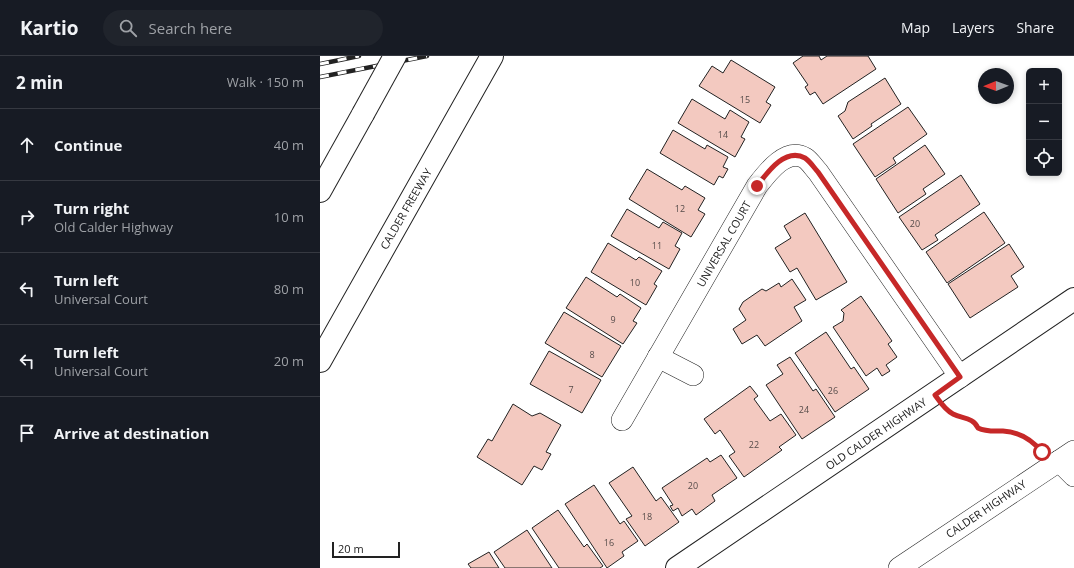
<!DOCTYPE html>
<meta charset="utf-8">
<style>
body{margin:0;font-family:"Open Sans",sans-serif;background:#20242c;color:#f1f3f6}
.controls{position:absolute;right:12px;top:12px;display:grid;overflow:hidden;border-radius:6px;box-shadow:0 2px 6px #0003}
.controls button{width:36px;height:36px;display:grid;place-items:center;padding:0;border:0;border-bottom:1px solid #363941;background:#171b24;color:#f1f3f6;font:20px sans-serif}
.compass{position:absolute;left:658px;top:12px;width:36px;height:36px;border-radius:50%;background:#171b24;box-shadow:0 2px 6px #0003;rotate:269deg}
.scale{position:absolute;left:12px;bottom:10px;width:68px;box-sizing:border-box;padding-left:4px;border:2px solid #222;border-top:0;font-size:11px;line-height:14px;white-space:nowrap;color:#222;-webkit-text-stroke:3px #fff;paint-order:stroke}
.stop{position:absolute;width:12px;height:12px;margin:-9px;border:3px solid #c62828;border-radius:50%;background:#fff}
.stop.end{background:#c62828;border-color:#fff;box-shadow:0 1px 4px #0008}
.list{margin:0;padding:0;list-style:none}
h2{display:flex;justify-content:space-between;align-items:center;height:52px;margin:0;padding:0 16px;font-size:17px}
h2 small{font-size:13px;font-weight:400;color:#9ea1a6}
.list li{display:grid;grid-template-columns:26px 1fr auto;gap:12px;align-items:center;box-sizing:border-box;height:72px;padding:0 16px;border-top:1px solid #363941}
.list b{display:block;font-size:15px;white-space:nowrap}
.list p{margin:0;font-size:13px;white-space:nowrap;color:#9ea1a6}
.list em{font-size:13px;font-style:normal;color:#9ea1a6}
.icon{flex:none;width:22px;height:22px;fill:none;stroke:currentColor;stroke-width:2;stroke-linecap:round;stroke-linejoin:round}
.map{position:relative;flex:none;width:754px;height:512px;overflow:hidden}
header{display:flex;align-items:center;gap:24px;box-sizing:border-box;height:56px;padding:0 20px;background:#171b24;border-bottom:1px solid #363941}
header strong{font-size:19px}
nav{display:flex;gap:22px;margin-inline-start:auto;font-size:14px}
.search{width:280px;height:36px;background:#20242c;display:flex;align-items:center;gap:10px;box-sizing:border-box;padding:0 14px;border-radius:22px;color:#9ea1a6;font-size:15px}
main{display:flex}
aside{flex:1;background:#171b24}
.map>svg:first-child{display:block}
.building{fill:#f3c9c0;stroke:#222}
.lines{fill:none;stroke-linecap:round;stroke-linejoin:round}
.minor-casing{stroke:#222;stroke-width:22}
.tertiary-casing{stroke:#222;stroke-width:24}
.motorway-casing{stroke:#222;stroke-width:24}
.path{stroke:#646464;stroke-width:2.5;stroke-dasharray:3 2;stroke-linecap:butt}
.minor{stroke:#fff;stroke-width:21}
.tertiary{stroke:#fff;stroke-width:22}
.motorway{stroke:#fff;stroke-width:22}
.rail-casing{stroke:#222;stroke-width:4.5}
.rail{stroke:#fff;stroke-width:3;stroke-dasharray:9;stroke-linecap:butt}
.motorway-bridge-casing{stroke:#222;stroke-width:24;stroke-linecap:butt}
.motorway-bridge{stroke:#fff;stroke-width:22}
.route{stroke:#c62828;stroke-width:5}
.labels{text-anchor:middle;stroke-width:3;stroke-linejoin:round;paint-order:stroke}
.number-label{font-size:9px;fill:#564c4a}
.street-label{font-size:11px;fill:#222;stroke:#fff}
</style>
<header>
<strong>Kartio</strong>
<div class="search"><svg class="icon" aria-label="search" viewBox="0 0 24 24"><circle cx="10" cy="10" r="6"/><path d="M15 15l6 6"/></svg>Search here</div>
<nav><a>Map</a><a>Layers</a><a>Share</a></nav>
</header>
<main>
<aside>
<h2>2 min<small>Walk · 150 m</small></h2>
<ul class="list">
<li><svg class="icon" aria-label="ahead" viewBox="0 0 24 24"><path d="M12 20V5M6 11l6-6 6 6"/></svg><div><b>Continue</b></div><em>40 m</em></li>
<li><svg class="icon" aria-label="right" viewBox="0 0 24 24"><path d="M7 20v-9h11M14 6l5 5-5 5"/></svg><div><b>Turn right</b><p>Old Calder Highway</p></div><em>10 m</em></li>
<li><svg class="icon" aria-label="left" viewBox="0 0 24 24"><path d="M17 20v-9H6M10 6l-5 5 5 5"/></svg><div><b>Turn left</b><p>Universal Court</p></div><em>80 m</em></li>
<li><svg class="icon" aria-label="left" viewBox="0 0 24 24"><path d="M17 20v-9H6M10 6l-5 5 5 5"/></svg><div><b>Turn left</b><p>Universal Court</p></div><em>20 m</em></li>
<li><svg class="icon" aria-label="arrive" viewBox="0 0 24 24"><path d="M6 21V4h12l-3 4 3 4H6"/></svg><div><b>Arrive at destination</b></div></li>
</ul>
</aside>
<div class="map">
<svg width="754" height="512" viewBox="0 0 754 512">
<rect width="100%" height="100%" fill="#fff"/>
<g class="building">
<path d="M483 0H499L501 4 507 0H548L556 13 503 48 495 36 490 39 485 31 488 29 473 7Z"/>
<path d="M411 4 455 31 446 46 451 49 440 67 379 30 392 10 403 17Z"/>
<path d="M565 22 581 48 551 68 552 70 533 83 518 60 525 55 528 46Z"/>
<path d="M372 43 405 63 410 54 429 66 421 81 425 83 415 101 358 67Z"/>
<path d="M588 51 607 78 573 102 576 107 555 121 533 88Z"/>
<path d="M353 74 385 93 387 89 408 101 403 111 408 113 403 122 399 120 394 129 340 97Z"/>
<path d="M605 89 625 118 603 133 606 138 578 157 556 123Z"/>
<path d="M327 113 362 134 365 130 385 142 378 154 385 158 371 181 309 143Z"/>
<path d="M641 119 660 148 615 179 618 184 602 194 579 161Z"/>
<path d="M307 153 339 172 343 166 362 177 355 190 360 193 349 213 291 180Z"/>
<path d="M664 156 685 187 627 227 606 196Z"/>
<path d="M485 157 527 226 496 244 477 212 470 216 455 192 471 182 464 170Z"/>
<path d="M288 187 316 204 319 201 342 215 334 228 337 230 326 249 271 216Z"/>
<path d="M689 188 704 211 691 220 698 231 650 262 628 228Z"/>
<path d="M266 221 297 241 300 238 321 252 313 265 317 267 303 288 246 252Z"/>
<path d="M472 223 486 244 474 251 482 265 445 290 437 279 422 288 413 273 426 264 419 253 423 246 442 233 446 235 459 227 461 231Z"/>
<path d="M541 240 572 285 568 288 577 301 566 309 570 315 562 320 557 312 546 320 513 271 523 265 524 257 521 254Z"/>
<path d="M244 256 301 290 282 321 225 287Z"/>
<path d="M506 276 531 313 534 311 549 333 515 356 475 297Z"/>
<path d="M229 295 281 324 262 357 210 328Z"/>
<path d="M470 301 493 335 496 333 515 361 482 383 446 329 463 318 457 309Z"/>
<path d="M430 330 438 340 434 343 450 365 461 358 476 379 459 391 462 394 424 421 409 400 415 396 400 374 395 378 384 363Z"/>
<path d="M193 348 212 360 220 357 241 369 226 396 231 398 222 414 214 410 202 429 157 401 168 383 172 385Z"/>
<path d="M401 399 417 422 392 439 395 445 376 459 372 453 362 460 358 452 353 455 350 450 353 449 342 432 387 402 390 406Z"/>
<path d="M313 411 336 445 341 441 359 466 325 490 306 463 312 460 289 427Z"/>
<path d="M274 429 300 468 304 465 318 485 302 496 304 500 287 512 245 448Z"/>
<path d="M238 454 264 491 267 488 283 510 280 512H239L212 472Z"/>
<path d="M207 474 232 512H185L174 496Z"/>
<path d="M169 496 179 512H151L148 508Z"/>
</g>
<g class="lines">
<defs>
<g id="minor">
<path d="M338 301 373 319"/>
<path d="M302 364 437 130C447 117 466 91 485 102 490 105 494 112 498 116L640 321"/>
<path d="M739 405 754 420"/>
<path d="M579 512 754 395"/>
</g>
<path id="tertiary" d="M357 512 754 243"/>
<g id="motorway">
<path d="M0 135 43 58"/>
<path d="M0 305 172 0"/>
</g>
</defs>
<use href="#minor" class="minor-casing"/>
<use href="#tertiary" class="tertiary-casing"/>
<use href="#motorway" class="motorway-casing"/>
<path class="path" d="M629 355C638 362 653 360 658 372 667 376 674 375 684 375 696 376 710 382 718 392"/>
<use href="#minor" class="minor"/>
<use href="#tertiary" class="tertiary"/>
<use href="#motorway" class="motorway"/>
<defs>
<g id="rail">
<path d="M0 8 39 0"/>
<path d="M0 21 107 0"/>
</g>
</defs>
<use href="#rail" class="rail-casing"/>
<use href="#rail" class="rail"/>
<defs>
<path id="motorway-bridge" d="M43 58 75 0"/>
</defs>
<use href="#motorway-bridge" class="motorway-bridge-casing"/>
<use href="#motorway-bridge" class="motorway-bridge"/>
</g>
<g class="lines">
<path class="route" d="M437 130C447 117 465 91 485 102 490 105 494 112 498 116L640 321 615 339C620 346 625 354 633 358 642 363 653 361 658 372 666 376 674 375 683 375 699 376 712 384 722 396"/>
</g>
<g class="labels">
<g class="number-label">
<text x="425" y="47">15</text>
<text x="403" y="82">14</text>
<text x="360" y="156">12</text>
<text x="595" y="171">20</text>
<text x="337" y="193">11</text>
<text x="315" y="230">10</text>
<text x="293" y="267">9</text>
<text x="272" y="302">8</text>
<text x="251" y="337">7</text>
<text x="513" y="338">26</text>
<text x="484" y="357">24</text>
<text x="434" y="392">22</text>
<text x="373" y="433">20</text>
<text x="327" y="464">18</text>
<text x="289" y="490">16</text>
</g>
<g class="street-label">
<text transform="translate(86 153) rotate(-60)" y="4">CALDER FREEWAY</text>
<text transform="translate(404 188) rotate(-60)" y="4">UNIVERSAL COURT</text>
<text transform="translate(556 378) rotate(-34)" y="4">OLD CALDER HIGHWAY</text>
<text transform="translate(666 453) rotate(-34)" y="4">CALDER HIGHWAY</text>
</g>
</g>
</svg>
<div class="controls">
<button>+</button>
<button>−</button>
<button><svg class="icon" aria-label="locate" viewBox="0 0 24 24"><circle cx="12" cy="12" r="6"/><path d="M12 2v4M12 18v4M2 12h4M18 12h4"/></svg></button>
</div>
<svg class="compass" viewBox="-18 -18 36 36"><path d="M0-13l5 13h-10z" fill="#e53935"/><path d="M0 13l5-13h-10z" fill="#9ea1a6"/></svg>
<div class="scale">20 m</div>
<div class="stop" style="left:722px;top:396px"></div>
<div class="stop end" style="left:437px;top:130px"></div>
</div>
</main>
